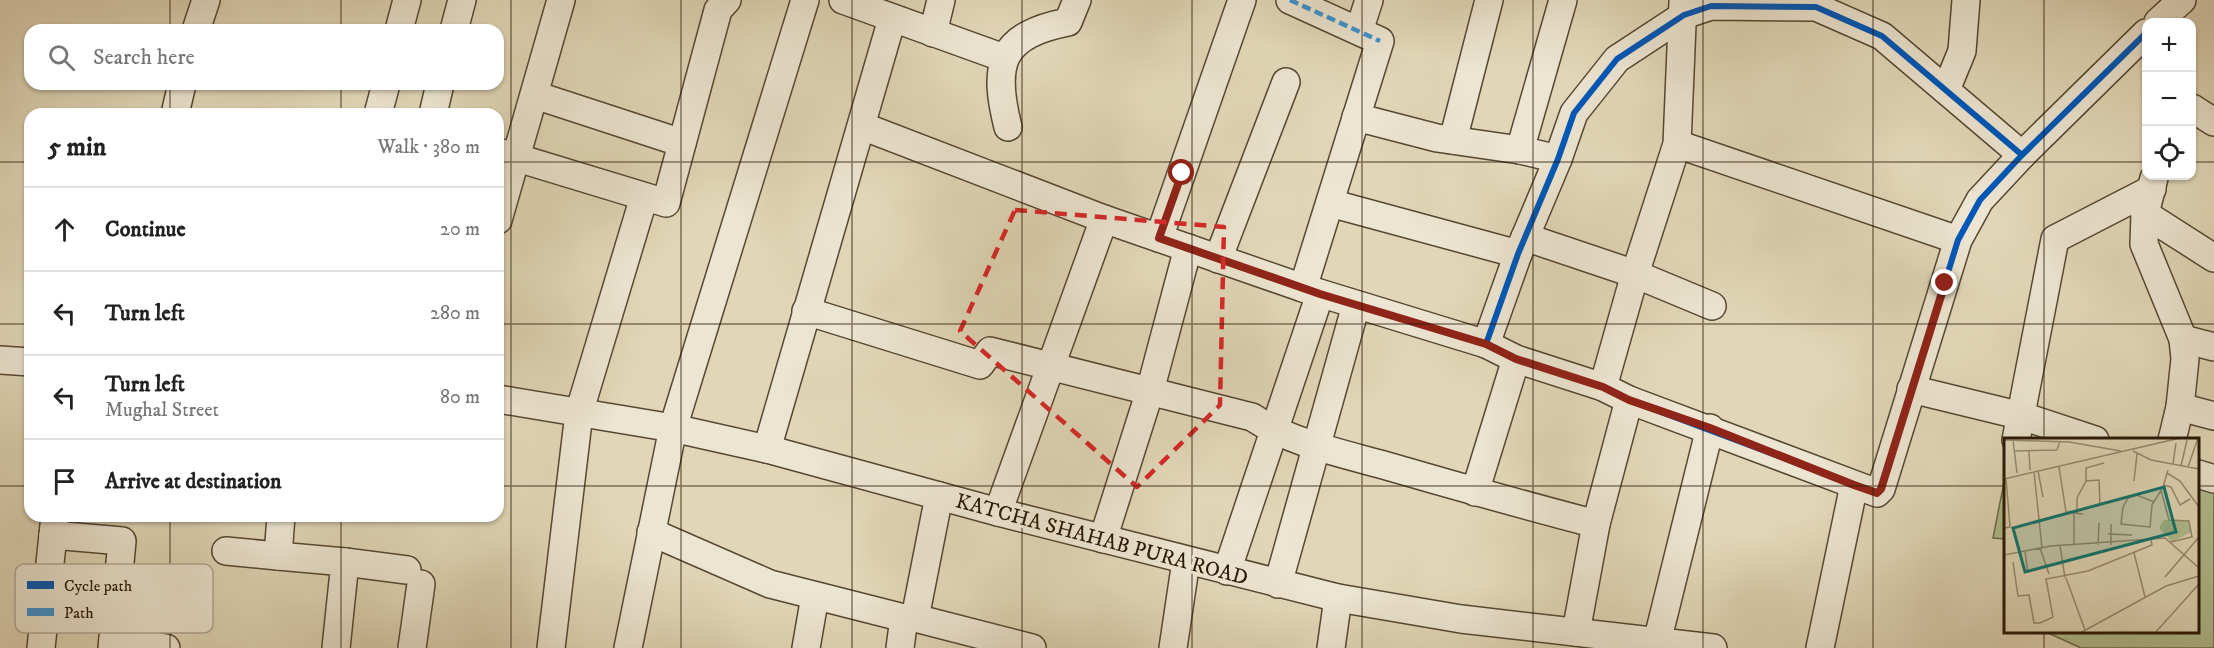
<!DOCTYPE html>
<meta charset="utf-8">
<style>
body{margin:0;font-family:"IM FELL DW Pica",serif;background:#f6f6f6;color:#222}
.controls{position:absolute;right:18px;top:18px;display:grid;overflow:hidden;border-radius:12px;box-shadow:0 2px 4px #0004}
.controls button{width:54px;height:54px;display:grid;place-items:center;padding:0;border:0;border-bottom:2px solid #e0e0e0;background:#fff;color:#222;font:30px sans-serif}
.stop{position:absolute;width:18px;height:18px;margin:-14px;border:4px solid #8f2418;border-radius:50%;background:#fff}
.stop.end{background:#8f2418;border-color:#fff;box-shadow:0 2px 6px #0008}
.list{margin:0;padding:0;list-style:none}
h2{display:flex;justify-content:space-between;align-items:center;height:78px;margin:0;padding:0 24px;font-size:26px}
h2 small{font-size:20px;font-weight:400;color:#767676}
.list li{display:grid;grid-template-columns:39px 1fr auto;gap:18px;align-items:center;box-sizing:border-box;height:84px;padding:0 24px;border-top:2px solid #e0e0e0}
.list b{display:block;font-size:22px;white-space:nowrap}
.list p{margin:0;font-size:20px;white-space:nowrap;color:#767676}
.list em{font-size:20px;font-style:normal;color:#767676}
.icon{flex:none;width:33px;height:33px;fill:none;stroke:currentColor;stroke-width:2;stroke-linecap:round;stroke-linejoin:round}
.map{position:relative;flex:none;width:2214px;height:648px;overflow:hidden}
.search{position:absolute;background:#fff;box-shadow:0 2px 4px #0004;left:24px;top:24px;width:480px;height:66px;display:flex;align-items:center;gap:15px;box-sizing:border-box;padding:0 21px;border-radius:18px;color:#767676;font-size:22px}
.panel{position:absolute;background:#fff;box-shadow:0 2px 4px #0004;left:24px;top:108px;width:480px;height:414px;border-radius:18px}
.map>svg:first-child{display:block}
.green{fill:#b1be90;stroke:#6c6b4a;stroke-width:1.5}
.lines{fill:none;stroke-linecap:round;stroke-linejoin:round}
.minor-casing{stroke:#564832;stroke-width:30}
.minor{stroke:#ece5d1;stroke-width:27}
.quiet{stroke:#3c93d1;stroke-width:4.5;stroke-dasharray:9 4.5;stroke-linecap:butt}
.cycleway-casing{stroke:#ece5d1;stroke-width:10}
.cycleway{stroke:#0057b8;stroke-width:6}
.route{stroke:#8f2418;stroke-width:8}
.marked{fill:none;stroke:#d62828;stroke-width:4.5;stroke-dasharray:12 8;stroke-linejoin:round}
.grid{fill:none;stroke:#281805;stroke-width:1.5;stroke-opacity:0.55}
.labels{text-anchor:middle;stroke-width:6;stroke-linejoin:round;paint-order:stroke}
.street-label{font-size:21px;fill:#281805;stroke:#ece5d1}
.inset-road{fill:none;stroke:#978b70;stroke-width:1.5}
.view{fill:#0f766e;fill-opacity:0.15;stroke:#0f766e;stroke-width:3}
.inset-edge{fill:none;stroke:#281805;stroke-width:3}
.key{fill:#ece5d1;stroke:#b1a894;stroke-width:1.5}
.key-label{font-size:16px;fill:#281805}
</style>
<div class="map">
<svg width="2214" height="648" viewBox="0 0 2214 648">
<rect width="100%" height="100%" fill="#e1d7b8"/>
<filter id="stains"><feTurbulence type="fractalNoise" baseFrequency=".00333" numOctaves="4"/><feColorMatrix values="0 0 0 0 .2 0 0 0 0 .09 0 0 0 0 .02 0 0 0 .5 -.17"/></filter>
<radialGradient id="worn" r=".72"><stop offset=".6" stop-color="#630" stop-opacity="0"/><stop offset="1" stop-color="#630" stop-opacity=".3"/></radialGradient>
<g class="green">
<path d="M2198 474 2214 480V648H2081L2046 632H2198Z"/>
<path d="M2004 482H2006L2005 539 1993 538Z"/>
</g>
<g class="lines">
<defs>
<g id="minor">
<path d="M843 0 1004 58"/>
<path d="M1290 0 1380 41 1303 288"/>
<path d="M2158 22 2182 0"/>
<path d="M196 30 206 0"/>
<path d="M399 30 407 0"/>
<path d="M454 30 462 0"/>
<path d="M1359 31 1369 0"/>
<path d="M933 33 941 0"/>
<path d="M1946 90 1962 51 1966 0"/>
<path d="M535 95 682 143"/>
<path d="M2192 108 2214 122"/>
<path d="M175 114 182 84"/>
<path d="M378 114 386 84"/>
<path d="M433 114 440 84"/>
<path d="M1356 117 1437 138 1520 150 1558 159"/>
<path d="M862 126 1104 219 1303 288 1486 344 1516 359 1603 387 1629 400 1877 493 1881 489 1958 240 1980 200 2022 155 2146 33"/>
<path d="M1008 127C992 64 1000 35 1068 22L1077 0"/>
<path d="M1453 140 1489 0"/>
<path d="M1677 144 1958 240"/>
<path d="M1520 150 1563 0"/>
<path d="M498 152 666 203 718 10 727 0"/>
<path d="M2154 178 2145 214 2144 244 2183 339 2185 359 2180 407 2172 440"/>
<path d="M1330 203 1518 254"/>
<path d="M2145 214 2214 258"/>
<path d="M498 220 561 0"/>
<path d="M1525 237 1635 274 1712 306"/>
<path d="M1159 238 1242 0"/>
<path d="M1218 259 1286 82"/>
<path d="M806 311 980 365 990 351 1252 417C1290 442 1336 452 1380 464 1452 485 1524 505 1596 524"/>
<path d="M2183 339 2214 347"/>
<path d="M1486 344 1518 254 1558 159 1574 113 1617 59 1684 15 1711 6 1816 7 1882 36 2022 155"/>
<path d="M0 360 30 362"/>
<path d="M1603 387 1635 274 1677 144 1683 1"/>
<path d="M1911 389 2022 416 2095 440"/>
<path d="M498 399 673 428 767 449 998 512 1338 598 1461 619 1713 648"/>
<path d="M2180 407 2214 416"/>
<path d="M2016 440 2055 239 2152 189"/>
<path d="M767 449 892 19"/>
<path d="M2198 474 2214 479"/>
<path d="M1475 492 1516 359"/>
<path d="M998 512 1104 219"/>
<path d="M281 516 278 556 345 562 336 648"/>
<path d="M651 532 770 584 904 618H915L1032 648"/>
<path d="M53 535 122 541 112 648"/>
<path d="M1103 539 1150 391 1188 248"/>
<path d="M226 551 278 556"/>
<path d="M345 562 407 570"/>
<path d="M1227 571 1320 294"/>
<path d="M1278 584 1356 305"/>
<path d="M915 618 939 496"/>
<path d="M1576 632 1596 524 1629 400"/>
<path d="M113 640 166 648"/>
<path d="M41 648 55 516"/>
<path d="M412 648 421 584"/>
<path d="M551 648 579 413 644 197"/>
<path d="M628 648 673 428 805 0"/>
<path d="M806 648 815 596"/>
<path d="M900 648 904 618"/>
<path d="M1173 648 1186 561"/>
<path d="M1331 648 1338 598"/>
<path d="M1658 648 1657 642 1710 428"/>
<path d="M1820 648 1854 485"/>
</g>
</defs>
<use href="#minor" class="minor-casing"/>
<use href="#minor" class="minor"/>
<path class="quiet" d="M1290 0 1380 41"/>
<defs>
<path id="cycleway" d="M2022 155 1882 36 1816 7 1711 6 1684 15 1617 59 1574 113 1558 159 1518 254 1486 344 1516 359 1603 387 1629 400 1877 493 1881 489 1958 240 1980 200 2022 155 2146 33"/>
</defs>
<use href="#cycleway" class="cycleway-casing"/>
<use href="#cycleway" class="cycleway"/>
</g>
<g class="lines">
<path class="route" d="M1182 173 1159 238 1320 294 1486 344 1516 359 1603 387 1629 400 1710 428 1854 485 1877 493 1881 489 1945 283"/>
</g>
<path class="marked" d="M1015 210 1224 227 1220 405 1137 487 960 331Z"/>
<path class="grid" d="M170 0V30M341 0V30M511 0V648M681 0V648M852 0V648M1022 0V648M1192 0V648M1362 0V648M1533 0V648M1703 0V648M1873 0V648M2044 0V440M170 84V114M341 84V114M0 162H30M498 162H2146M2192 162H2214M0 324H30M498 324H2214M0 486H30M498 486H2006M2198 486H2214M170 516V648M341 516V648M2044 632V648"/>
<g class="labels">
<g class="street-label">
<text transform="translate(1102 539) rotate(15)" y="7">KATCHA SHAHAB PURA ROAD</text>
</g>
</g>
<g transform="translate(2004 438)">
<rect width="195" height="195" fill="#e1d7b8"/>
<path d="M160 82 185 83 187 94 168 104 155 90Z" fill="#b1be90"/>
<path class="inset-road" d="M0 2 65 4 117 13M9 2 13 35M10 13 53 12 56 3M25 13 26 32M129 13 147 22 195 31M169 26 172 5M177 28 183 2M55 29 62 74 79 76M184 29 194 0M34 33 39 59M30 34 38 110M163 35 176 43 195 69M0 41 176 0M82 43 95 42 96 66M130 43 133 16M159 47 167 49 176 67 186 61M157 52 165 82 185 83 187 94 188 99 167 104M150 64 133 57 124 60 119 69 117 86 146 89 148 67 159 49 164 32M73 75V60L82 43V30L100 25M0 90 6 89 2 40M104 96 128 97M70 107V75M94 107 95 85M107 107V86M56 108 61 140M36 110 45 136M21 114 24 135M130 115 141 159M0 117 47 108 161 100 195 130M9 124 14 158 25 157 30 185H36L49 179 42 141 84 133 148 107 147 102M161 139 195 99M62 140 81 192M76 195 162 148 195 138M151 195 195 146"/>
<path class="view" d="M160 49 172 94 21 134 9 90Z"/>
<rect width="195" height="195" class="inset-edge"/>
</g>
<rect x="15" y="564" width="198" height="69" rx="9" class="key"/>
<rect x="27" y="581" width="27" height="8" fill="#0057b8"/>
<rect x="27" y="608" width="27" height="8" fill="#3c93d1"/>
<g class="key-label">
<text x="64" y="591">Cycle path</text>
<text x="64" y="618">Path</text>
</g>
<rect width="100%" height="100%" filter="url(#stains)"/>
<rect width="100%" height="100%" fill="url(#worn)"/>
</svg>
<div class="controls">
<button>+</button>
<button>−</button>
<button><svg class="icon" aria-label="locate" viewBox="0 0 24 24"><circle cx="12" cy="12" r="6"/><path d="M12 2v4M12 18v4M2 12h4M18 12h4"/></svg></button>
</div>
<div class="stop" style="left:1182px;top:173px"></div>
<div class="stop end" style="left:1945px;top:283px"></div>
<div class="search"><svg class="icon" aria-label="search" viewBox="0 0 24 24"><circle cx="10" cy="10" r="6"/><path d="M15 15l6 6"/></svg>Search here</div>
<section class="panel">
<h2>5 min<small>Walk · 380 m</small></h2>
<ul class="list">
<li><svg class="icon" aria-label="ahead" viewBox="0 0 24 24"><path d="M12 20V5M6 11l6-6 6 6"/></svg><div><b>Continue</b></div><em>20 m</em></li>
<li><svg class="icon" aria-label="left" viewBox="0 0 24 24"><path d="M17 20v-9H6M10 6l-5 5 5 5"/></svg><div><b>Turn left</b></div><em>280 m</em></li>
<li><svg class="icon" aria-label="left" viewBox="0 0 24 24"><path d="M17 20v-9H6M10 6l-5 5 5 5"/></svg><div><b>Turn left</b><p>Mughal Street</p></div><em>80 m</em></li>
<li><svg class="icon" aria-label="arrive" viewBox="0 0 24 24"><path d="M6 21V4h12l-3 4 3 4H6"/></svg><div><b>Arrive at destination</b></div></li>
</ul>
</section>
</div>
